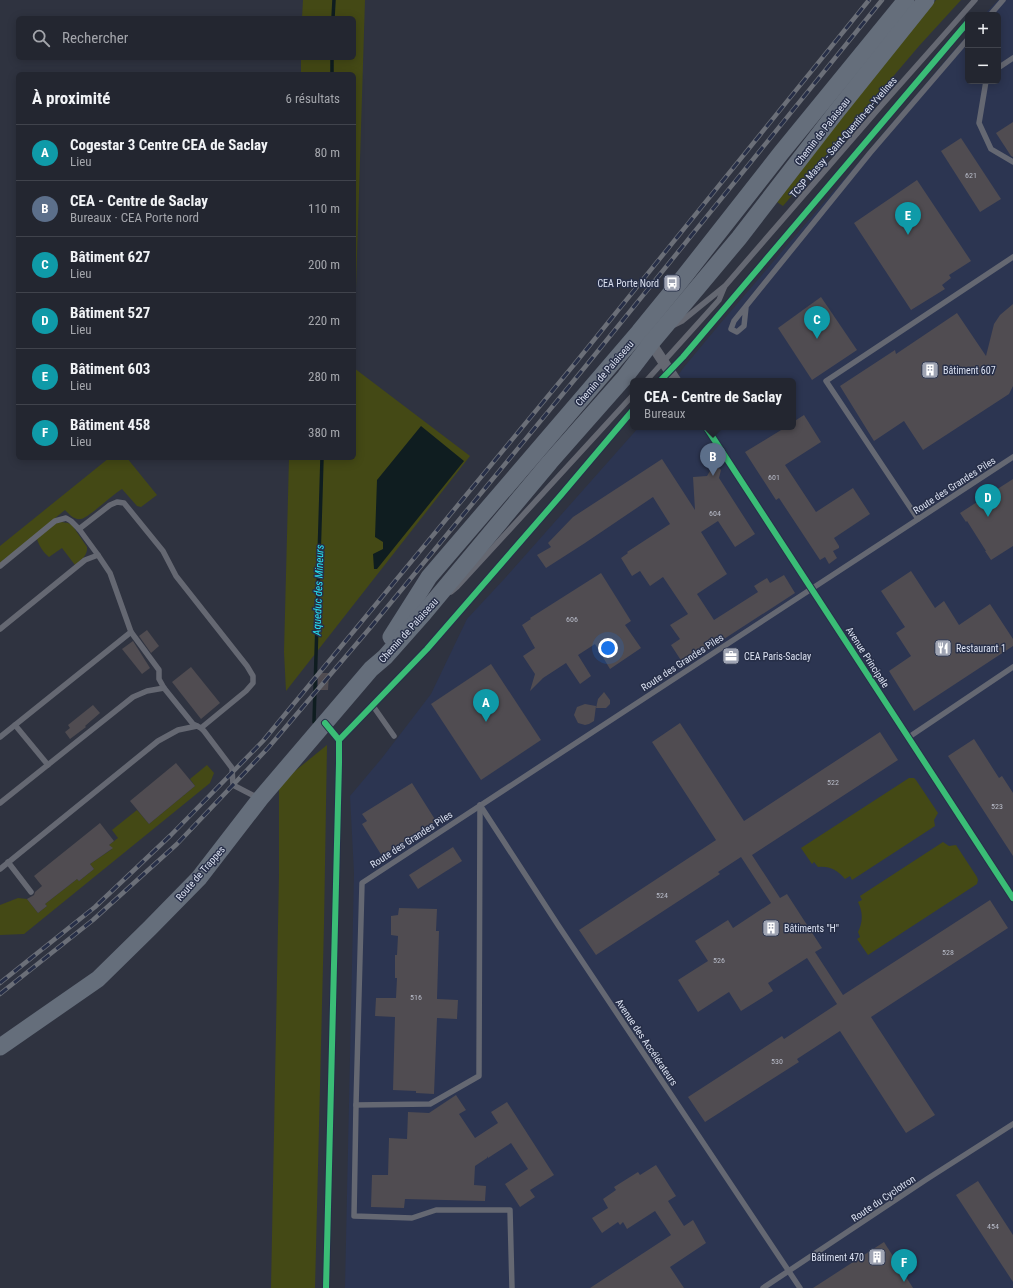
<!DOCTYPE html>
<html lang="fr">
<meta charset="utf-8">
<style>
body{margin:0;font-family:"Roboto Condensed",sans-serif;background:#2f323c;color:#f1f3f6}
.controls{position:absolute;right:12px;top:12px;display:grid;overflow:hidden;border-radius:6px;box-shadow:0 2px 10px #0003}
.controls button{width:36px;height:36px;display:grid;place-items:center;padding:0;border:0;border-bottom:1px solid #40434c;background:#232630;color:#f1f3f6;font:20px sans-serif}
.you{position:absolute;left:608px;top:648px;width:14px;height:14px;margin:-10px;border:3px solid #fff;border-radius:50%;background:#1a73e8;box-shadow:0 0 0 6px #1a73e833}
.badge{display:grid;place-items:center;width:26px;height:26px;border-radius:50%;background:#ea580c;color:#fff;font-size:13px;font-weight:700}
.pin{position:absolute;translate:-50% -33px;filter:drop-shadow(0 1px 2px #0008)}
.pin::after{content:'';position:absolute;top:21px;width:14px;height:12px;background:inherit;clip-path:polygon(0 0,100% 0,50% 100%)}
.popup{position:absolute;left:630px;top:378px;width:166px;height:52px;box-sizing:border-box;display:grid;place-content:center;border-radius:6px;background:#232630;filter:drop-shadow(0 1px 3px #0005);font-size:13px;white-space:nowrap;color:#a3a5ab}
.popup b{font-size:15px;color:#f1f3f6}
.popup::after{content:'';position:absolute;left:50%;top:100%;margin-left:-8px;border:8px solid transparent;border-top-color:#232630}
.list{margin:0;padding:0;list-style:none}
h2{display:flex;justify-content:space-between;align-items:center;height:52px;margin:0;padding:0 16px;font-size:17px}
h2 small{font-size:13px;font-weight:400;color:#a3a5ab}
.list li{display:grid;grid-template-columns:26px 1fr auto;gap:12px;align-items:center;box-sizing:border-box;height:56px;padding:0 16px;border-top:1px solid #40434c}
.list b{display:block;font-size:15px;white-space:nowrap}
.list p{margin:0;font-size:13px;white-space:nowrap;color:#a3a5ab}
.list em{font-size:13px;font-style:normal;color:#a3a5ab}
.icon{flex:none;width:22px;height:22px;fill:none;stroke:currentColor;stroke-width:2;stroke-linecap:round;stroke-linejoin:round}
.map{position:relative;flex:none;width:1013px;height:1288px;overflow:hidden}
.search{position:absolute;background:#232630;box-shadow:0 2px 10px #0003;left:16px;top:16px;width:340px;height:44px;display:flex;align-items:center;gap:10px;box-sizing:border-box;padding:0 14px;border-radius:6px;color:#a3a5ab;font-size:15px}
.panel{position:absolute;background:#232630;box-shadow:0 2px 10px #0003;left:16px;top:72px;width:340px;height:388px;border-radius:6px}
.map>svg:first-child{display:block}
.built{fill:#2c3551}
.green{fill:#444915}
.water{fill:#0f1d20}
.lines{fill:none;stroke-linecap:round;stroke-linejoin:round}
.stream{stroke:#0f1d20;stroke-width:3.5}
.building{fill:#504c51}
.service{stroke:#656872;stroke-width:5.5}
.minor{stroke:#656872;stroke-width:11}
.primary{stroke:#656e7b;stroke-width:17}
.rail-casing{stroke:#6b6f78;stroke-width:4.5}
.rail{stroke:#272f48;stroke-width:3;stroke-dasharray:9;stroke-linecap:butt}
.cycleway-casing{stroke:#272f48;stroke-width:8}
.cycleway{stroke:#3abd76;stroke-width:6}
.labels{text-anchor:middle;stroke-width:3;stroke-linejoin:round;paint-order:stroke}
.number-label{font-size:8px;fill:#b8bcc9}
.street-label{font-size:10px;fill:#dbe1f1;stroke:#272f48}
.poi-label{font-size:10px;fill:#dbe1f1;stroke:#272f48;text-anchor:start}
.water-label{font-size:11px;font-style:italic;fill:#26e2f1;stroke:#272f48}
</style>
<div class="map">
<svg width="1013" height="1288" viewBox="0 0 1013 1288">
<rect width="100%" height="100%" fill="#2f3340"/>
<path class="built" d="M998 0H1013V1288H345L354 873 350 796 382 758 431 694 467 619 506 577 639 427H793V381H674L684 367 719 325 968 34V81H998V15H984Z"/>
<g class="green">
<path d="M303 0H365L354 352V74H301V58H354V18H302Z"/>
<path d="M936 0H961L919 46 783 206 777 202 869 82Z"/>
<path d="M354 368 470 456 286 691 284 652 289 458H354Z"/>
<path d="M109 458H127L157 495 141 507 137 506 122 489C113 494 87 519 81 519 74 520 70 515 65 510L0 563V546Z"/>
<path d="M61 522 68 523 72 525 87 547C88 555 81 560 75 565L62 548 49 557C44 553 39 546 37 539L56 523Z"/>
<path d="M327 745 324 924 315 1288H271L279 874V784Z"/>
<path d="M207 765 214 773 210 783 24 934 0 935V905L18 898 27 899 38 913 47 906 45 904 77 879 79 881 94 869 90 864 112 849 109 845 118 838 112 830 137 810 149 824 195 786 190 779Z"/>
<path d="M909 778H914L916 780 938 813 934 820 935 826 852 880 850 876 845 879C837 870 830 866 818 867L814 862 812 864 801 848Z"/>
<path d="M943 842 949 846 956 845 977 877 978 880 977 884 868 955 857 939 860 937 858 932C863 922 863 912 858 902L862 900 860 896Z"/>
</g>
<path class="water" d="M421 426 464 461 377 569H374L373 554 383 549V542L375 537 377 480Z"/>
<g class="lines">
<g class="stream">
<path d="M333 18 334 0"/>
<path d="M332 74V58"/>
<path d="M314 722 322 458"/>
</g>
</g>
<g class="building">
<path d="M1013 122V157L1011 156 996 133Z"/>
<path d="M961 138 1001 199 980 212 941 151Z"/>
<path d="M917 180 971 261 949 275 951 278 942 285 945 289 911 310 854 223Z"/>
<path d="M821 297 857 350 812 380 778 328Z"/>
<path d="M1013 304V386L1009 394 923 450 904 421 874 441 840 386 895 350 896 354 957 313 986 356 994 324 1000 315Z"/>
<path d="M804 415 821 442 785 465 816 512 853 488 870 514 834 538 839 546V548L833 551 837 558 829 564 825 557 820 560 779 498 776 500 745 452 786 427H793V422Z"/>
<path d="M662 459 695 510 693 477 707 476 713 466 719 468 721 470 719 478 755 534 735 547 718 521 701 532 727 574 697 594 714 620 758 592 754 586 767 578 770 583 784 575 795 593 684 665 671 645 680 639 670 625 688 614 663 577 650 586 640 571 632 576 621 558 628 553 627 552 670 524 653 497 585 543 546 568 537 555 551 547 548 543 573 517Z"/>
<path d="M1013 479V546L991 560 985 551H986L967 521 966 522 960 513Z"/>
<path d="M911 571 935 608 944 601 959 625 990 604 1013 639V646L914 711 889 671 911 656 896 633 905 627 881 591Z"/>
<path d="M601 573 631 621 625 625 641 648 610 669 595 644 578 655 591 676 580 684 566 663 543 678 530 691 535 674 523 656 535 648 522 625 531 619 530 618Z"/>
<path d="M147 630 159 646 151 653 139 636Z"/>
<path d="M133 641 150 668 142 674 122 649Z"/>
<path d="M491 664 541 740 481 780 431 704Z"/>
<path d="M191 667 220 703 201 719 172 682Z"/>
<path d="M318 673H329L328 690H318Z"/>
<path d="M604 692 610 700V704L606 708H596L598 699Z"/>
<path d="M585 704 596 706 594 721 589 724 585 725 578 723 574 715 577 707Z"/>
<path d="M93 705 100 713 85 726 86 727 70 739 65 732 70 728 68 725Z"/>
<path d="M680 723 744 821 880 732 898 760 752 855 780 898 787 894 822 948 815 952 843 995 990 900 1008 928 871 1017 935 1115 906 1133 840 1031 797 1059 799 1062 705 1122 688 1097 782 1036 784 1039 837 1004 807 958 768 983 773 991 741 1011 729 992 698 1012 678 980 708 961 695 941 728 920 733 928 771 903 741 857 718 872 720 874 596 955 579 930 716 840 652 742Z"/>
<path d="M974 739 999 778 1002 776 1013 793V856L948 756Z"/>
<path d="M176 763 195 786 149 824 130 801Z"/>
<path d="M412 783 436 821 382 856 362 824 367 821 362 814Z"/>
<path d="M100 823 114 841 109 845 113 848 90 864 94 869 79 881 77 879 45 904 47 906 38 913 27 899 34 895 35 892 42 886 34 876Z"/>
<path d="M453 847 462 861 418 889 409 875Z"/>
<path d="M399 908 437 909 436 931H439L437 999 458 1000 457 1019 437 1018 434 1094 416 1093V1091L393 1090 395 1017 375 1016 376 998H396L397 978H395V955H397L398 936 391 935V916L398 915Z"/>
<path d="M456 1095 466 1110 459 1114 475 1138 498 1123 491 1112 507 1102 554 1175 530 1190 535 1197 520 1207 505 1184 528 1169 511 1143 488 1158 487 1156V1158L475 1166 474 1185 486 1186 485 1201 405 1199 404 1208 371 1207 372 1175H388L389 1138 407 1139 408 1112 429 1113Z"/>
<path d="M656 1165 676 1196 668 1201 684 1226 693 1220 706 1243 670 1267 684 1288H590L671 1235 655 1211 627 1229 623 1222 620 1225 618 1222 602 1233 592 1218 608 1208 603 1199 616 1190 614 1187 638 1172 640 1175Z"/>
<path d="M978 1181 1013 1235V1282L956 1195Z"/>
<path d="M884 1242 913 1288H813Z"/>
</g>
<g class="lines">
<g class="service">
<path d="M990 15 1003 0"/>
<path d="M998 68 1013 58"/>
<path d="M986 81 979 123 991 149 1013 162"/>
<path d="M746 307 744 326 737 332 731 329 734 321 870 153 968 39"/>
<path d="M674 325 682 321 725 286 881 106 975 0"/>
<path d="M646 381 719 300 724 288"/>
<path d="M706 427 1013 898"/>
<path d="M918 519 826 381 1013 257"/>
<path d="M79 529 110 505 117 502 124 503 163 551 176 576 247 666 253 676V683L246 691 201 728"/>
<path d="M0 566 55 521 66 518 71 521 79 529 98 555 110 573 131 632 159 670V679L164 688 193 724 201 728 204 731 232 768 233 785 258 798"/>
<path d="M451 592 457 587 633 395"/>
<path d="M0 629 85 560 98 555"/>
<path d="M373 706 394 736"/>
<path d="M15 725 48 765"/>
<path d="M0 737 131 632"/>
<path d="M909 737 1013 667"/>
<path d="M0 803 133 697 147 691 164 688"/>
<path d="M480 805 558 925 800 1288"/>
<path d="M8 862 31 892"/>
<path d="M0 869 158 741 178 730 197 726"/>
<path d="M356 1105 430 1104 479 1076 480 805"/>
<path d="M512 1288 510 1210H436L412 1218 354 1216 356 1105 362 883 1013 457"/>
<path d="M763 1288 927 1179 1013 1124"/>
</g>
<path class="minor" d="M646 339 651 343 676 381"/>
<g class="primary">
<path d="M391 637 429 577 639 332 679 283 781 153 906 0"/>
<path d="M0 1047 98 979 150 928 199 878 260 799 371 669 385 657 424 613 550 462 625 377 651 343 739 238 837 111 926 0"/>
</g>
<defs>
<g id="rail">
<path d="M0 983 95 907 171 835 263 741 577 361 869 0"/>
<path d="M0 994 93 920 177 844 268 748 370 628 585 367 882 0"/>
</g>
</defs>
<use href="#rail" class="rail-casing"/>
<use href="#rail" class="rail"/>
<defs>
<g id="cycleway">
<path d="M660 381 683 357 968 22"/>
<path d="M706 427 1013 898"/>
<path d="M325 723 339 740V763L326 1288"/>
<path d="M339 740 427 649 561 495 633 410"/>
</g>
</defs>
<use href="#cycleway" class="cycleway-casing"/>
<use href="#cycleway" class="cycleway"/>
</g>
<defs>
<symbol id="bus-square" viewBox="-11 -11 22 22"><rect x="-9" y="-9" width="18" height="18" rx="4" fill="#9fa4b3" stroke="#272f48"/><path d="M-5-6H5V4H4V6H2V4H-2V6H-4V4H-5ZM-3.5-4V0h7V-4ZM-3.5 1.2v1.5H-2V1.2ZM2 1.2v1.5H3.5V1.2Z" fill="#fff"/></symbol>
<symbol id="building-square" viewBox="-11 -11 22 22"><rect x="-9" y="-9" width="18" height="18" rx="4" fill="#9fa4b3" stroke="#272f48"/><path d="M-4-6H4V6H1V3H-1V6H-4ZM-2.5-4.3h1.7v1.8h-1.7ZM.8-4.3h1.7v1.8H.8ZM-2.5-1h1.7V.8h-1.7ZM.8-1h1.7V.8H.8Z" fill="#fff"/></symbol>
<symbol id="restaurant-square" viewBox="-11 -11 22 22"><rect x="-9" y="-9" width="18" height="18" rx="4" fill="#9fa4b3" stroke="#272f48"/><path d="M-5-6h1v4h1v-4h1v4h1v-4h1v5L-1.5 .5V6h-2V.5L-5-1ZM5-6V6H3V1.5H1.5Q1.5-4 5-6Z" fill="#fff"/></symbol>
<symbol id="office-square" viewBox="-11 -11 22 22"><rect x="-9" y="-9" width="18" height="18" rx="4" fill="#9fa4b3" stroke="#272f48"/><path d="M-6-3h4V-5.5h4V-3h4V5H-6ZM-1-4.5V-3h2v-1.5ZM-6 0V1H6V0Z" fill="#fff"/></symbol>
</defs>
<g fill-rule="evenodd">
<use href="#bus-square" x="662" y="273" width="20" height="20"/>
<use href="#building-square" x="920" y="360" width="20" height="20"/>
<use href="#restaurant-square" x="933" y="638" width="20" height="20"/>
<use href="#office-square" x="721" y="646" width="20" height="20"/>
<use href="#building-square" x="761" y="918" width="20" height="20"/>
<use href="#building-square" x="867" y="1247" width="20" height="20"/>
</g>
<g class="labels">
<g class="number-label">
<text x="971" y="178">621</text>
<text x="774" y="480">601</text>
<text x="715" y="516">604</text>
<text x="572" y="622">606</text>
<text x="833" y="785">522</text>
<text x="997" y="809">523</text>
<text x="662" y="898">524</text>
<text x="948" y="955">528</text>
<text x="719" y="963">526</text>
<text x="416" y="1000">516</text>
<text x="777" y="1064">530</text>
<text x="993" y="1229">454</text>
</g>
<g class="street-label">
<text transform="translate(822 131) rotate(-52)" y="4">Chemin de Palaiseau</text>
<text transform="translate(843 137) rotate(-49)" y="4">TCSP Massy - Saint-Quentin-en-Yvelines</text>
<text transform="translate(604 373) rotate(-49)" y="4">Chemin de Palaiseau</text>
<text transform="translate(954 485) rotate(-33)" y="4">Route des Grandes Piles</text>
<text transform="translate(408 630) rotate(-48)" y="4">Chemin de Palaiseau</text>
<text transform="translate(868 657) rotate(57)" y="4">Avenue Principale</text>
<text transform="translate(682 662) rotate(-33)" y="4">Route des Grandes Piles</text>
<text transform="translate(411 839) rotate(-33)" y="4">Route des Grandes Piles</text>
<text transform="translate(200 873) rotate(-49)" y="4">Route de Trappes</text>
<text transform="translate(647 1042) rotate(56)" y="4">Avenue des Accélérateurs</text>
<text transform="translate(883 1198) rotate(-34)" y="4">Route du Cyclotron</text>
</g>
<g class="poi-label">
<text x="659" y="287" text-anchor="end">CEA Porte Nord</text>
<text x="943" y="374">Bâtiment 607</text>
<text x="956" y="652">Restaurant 1</text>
<text x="744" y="660">CEA Paris-Saclay</text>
<text x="784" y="932">Bâtiments "H"</text>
<text x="864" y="1261" text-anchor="end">Bâtiment 470</text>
</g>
<g class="water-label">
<text transform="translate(318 590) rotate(-88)" y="4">Aqueduc des Mineurs</text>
</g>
</g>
</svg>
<div class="controls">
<button>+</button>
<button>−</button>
</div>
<div class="you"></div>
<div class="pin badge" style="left:486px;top:722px;background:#0f9aa8">A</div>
<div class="pin badge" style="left:713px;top:476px;background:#5c6f8a">B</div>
<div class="popup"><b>CEA - Centre de Saclay</b>Bureaux</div>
<div class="pin badge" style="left:817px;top:339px;background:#0f9aa8">C</div>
<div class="pin badge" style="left:988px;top:517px;background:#0f9aa8">D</div>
<div class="pin badge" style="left:908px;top:235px;background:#0f9aa8">E</div>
<div class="pin badge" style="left:904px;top:1282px;background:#0f9aa8">F</div>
<div class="search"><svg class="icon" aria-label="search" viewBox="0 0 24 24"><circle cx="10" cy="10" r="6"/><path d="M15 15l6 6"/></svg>Rechercher</div>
<section class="panel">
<h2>À proximité<small>6 résultats</small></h2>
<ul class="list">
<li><span class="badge" style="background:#0f9aa8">A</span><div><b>Cogestar 3 Centre CEA de Saclay</b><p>Lieu</p></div><em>80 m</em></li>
<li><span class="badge" style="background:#5c6f8a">B</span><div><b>CEA - Centre de Saclay</b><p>Bureaux · CEA Porte nord</p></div><em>110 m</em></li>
<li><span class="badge" style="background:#0f9aa8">C</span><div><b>Bâtiment 627</b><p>Lieu</p></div><em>200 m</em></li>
<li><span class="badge" style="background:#0f9aa8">D</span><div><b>Bâtiment 527</b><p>Lieu</p></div><em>220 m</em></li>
<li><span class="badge" style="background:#0f9aa8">E</span><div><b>Bâtiment 603</b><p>Lieu</p></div><em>280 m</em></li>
<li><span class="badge" style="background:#0f9aa8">F</span><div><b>Bâtiment 458</b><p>Lieu</p></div><em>380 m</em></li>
</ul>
</section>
</div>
